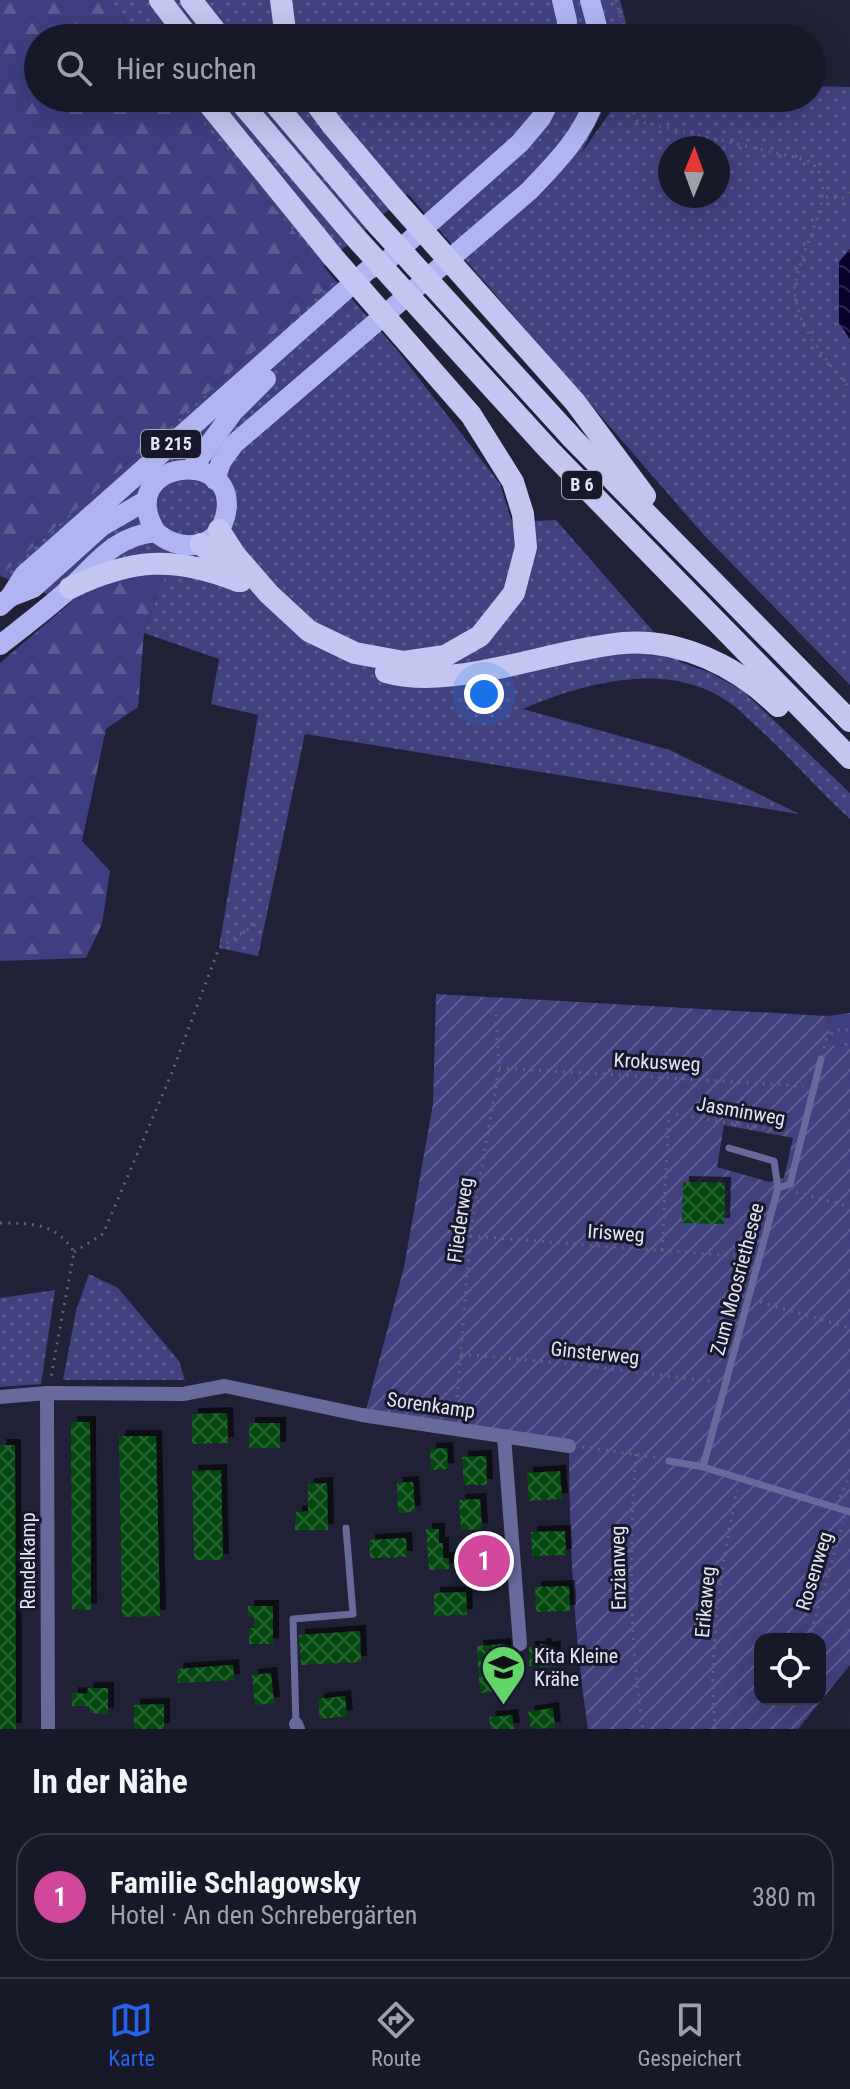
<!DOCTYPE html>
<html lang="de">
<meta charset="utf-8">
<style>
body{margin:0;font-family:"Roboto Condensed",sans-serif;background:#212230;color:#f1f3f6}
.controls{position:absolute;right:24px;bottom:24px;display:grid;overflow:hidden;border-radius:16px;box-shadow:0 8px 32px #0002}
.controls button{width:72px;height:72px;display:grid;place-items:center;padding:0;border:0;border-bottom:2px solid #363845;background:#181928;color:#f1f3f6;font:40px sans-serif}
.compass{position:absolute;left:658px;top:136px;width:72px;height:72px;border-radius:50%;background:#181928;box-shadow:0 8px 32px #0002;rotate:1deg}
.you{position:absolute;left:484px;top:694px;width:28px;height:28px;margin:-20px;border:6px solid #fff;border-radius:50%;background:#1a73e8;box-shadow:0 0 0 12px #1a73e833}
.badge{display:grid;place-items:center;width:52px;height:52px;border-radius:50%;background:#2563eb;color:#fff;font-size:26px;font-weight:700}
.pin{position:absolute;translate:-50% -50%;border:4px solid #fff;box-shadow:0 2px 8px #0006}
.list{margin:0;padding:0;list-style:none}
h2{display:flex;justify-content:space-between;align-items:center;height:104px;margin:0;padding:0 32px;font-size:34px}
h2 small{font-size:26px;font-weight:400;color:#9fa0a8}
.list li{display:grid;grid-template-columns:52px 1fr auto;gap:24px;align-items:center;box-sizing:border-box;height:128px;margin:0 16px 16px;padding:0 16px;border:2px solid #363845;border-radius:32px}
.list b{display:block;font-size:30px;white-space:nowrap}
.list p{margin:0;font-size:26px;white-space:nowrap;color:#9fa0a8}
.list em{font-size:26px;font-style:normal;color:#9fa0a8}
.icon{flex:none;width:44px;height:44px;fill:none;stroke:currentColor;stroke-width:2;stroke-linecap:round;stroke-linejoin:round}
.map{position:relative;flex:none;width:850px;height:1729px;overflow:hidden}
.search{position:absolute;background:#181928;box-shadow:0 8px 32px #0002;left:24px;right:24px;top:24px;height:88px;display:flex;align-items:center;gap:20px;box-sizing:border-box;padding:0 28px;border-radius:44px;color:#9fa0a8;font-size:30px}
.sheet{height:248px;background:#181928}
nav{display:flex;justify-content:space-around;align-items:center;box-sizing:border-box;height:112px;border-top:2px solid #363845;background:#181928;font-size:22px;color:#9fa0a8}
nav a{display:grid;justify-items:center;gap:4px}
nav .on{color:#2563eb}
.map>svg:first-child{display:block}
.grass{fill:url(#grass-dots);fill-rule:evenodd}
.forest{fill:url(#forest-firs)}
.garden{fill:url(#garden-furrows);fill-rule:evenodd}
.water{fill:url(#water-waves)}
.building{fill:url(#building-cross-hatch);filter:url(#shadow)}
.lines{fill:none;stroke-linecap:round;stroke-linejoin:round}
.path{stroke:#606174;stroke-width:3;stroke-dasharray:2 6;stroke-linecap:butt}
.service{stroke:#676a9a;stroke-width:7}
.minor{stroke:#676a9a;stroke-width:14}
.primary{stroke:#b0b5f1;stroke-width:20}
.trunk{stroke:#c2c6f0;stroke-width:22}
.labels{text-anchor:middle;stroke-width:6;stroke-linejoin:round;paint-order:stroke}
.shield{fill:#17182b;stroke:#a6a8b7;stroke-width:2}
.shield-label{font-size:18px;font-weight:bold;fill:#e3e5f3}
.street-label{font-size:20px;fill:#e3e5f3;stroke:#17182b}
.poi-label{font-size:20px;fill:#e3e5f3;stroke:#17182b;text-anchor:start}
</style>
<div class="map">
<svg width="850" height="1729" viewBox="0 0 850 1729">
<defs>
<pattern id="grass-dots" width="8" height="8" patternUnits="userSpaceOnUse" patternTransform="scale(2)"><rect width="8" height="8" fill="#41417e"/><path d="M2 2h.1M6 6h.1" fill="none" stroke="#5c5c91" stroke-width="1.8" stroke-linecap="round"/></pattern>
<pattern id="forest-firs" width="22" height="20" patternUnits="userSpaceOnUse" patternTransform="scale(2)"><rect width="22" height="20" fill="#3f3e80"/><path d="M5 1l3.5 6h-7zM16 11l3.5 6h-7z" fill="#5b5a92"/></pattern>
<pattern id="garden-furrows" width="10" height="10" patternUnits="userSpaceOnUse" patternTransform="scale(2)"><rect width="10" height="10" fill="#41417e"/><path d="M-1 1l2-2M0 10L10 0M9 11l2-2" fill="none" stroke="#5c5c91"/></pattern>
<pattern id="water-waves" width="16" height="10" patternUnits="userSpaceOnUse" patternTransform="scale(2)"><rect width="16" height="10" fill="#09002d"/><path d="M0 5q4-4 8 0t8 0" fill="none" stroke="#2d254c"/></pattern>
<pattern id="building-cross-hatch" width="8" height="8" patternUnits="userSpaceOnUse" patternTransform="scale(2)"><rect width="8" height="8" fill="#054a11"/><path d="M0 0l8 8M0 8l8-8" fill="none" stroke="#296434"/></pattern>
<filter id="shadow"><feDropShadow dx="6" dy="-6" stdDeviation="0" flood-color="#0009"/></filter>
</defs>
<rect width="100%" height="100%" fill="#202136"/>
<g class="grass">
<path d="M111 0H620L630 38H139Z"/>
<path d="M812 86 850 87V249L839 262V322L850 339V685L702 533 409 195 407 194 323 266 182 98H606L604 108 580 155 620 98H812ZM670 148H718V196H670Z"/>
<path d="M335 280 398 351 500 484 512 522 556 520 680 662 711 673 743 691 850 793V819C817 789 788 755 755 725 746 717 737 707 727 701 667 660 584 683 523 709L670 750 799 814 305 734 258 956 219 948 258 715 211 704 219 659 144 633 166 573 115 579 70 603 0 576Z"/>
<path d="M89 1274 118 1288 179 1361 185 1380H63L76 1311Z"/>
<path d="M55 1290 41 1384 0 1387V1298Z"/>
</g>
<g class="forest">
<path d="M0 0H111L139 38H38V98H182L335 280 0 576Z"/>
<path d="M166 573 144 633 138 707 106 729 82 841 110 871 102 924 86 958 0 961V663L70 603 115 579Z"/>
<path d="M850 1013V1046L829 1045 827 1016Z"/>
</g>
<path class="garden" d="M436 994 827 1016 829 1045 850 1046V1665L798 1729H588C574 1636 569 1540 569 1446L366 1410 404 1267 433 1104ZM724 1125 793 1138 784 1178 769 1182 717 1167ZM760 1639H820V1699H760Z"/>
<path class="water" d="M850 249V339L839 323V262Z"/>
<g class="building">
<path d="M683 1182 725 1183 724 1224 682 1223Z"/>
<path d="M227 1413 228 1443 192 1444V1414Z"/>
<path d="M71 1422H90L91 1610 72 1609Z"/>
<rect x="249" y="1423" width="31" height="25"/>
<path d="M119 1436H156L160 1616 122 1617Z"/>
<path d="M0 1445H15L16 1729H0Z"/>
<path d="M447 1448 448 1469 431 1470 430 1449Z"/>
<path d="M486 1456 487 1485H464L462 1457Z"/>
<path d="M221 1470 223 1560H194L192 1471Z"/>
<path d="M560 1471 562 1499 529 1501 527 1473Z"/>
<path d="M413 1482 415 1512 398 1513 397 1483Z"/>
<path d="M327 1483 328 1530H295L296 1512 308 1511V1484Z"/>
<path d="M480 1499 482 1529 461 1530 459 1500Z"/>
<path d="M426 1529H439V1543H443V1558H449V1569L429 1570Z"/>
<path d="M565 1531 566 1555 532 1556 531 1532Z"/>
<path d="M406 1538 407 1557 370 1558 369 1540Z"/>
<path d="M492 1547V1552H499L500 1569 493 1570 494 1578 469 1579 467 1548Z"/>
<path d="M569 1586 570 1611 536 1612 535 1587Z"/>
<path d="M466 1592 467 1615 434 1616V1593Z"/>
<path d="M248 1606H273V1644H249V1628H254V1617H248Z"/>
<path d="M360 1631 361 1662 301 1665 299 1635Z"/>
<path d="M505 1644 507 1691 480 1693 477 1646Z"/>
<path d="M540 1644H546V1648L555 1647V1667L529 1666V1647H540Z"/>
<path d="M233 1665 234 1680 178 1683 177 1669Z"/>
<path d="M271 1673 274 1703 255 1705 252 1675Z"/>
<path d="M88 1688H108V1714L89 1713V1706H72V1693L87 1694Z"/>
<path d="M345 1696 347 1716 320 1719 318 1699Z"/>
<path d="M164 1704V1729H134V1705Z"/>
<path d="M553 1708 555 1728 531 1729 528 1712Z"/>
<path d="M512 1715 514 1729H491L489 1717Z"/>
</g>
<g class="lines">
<g class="path">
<path d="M616 0 627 38"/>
<path d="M627 98 637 121 807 160C850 184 791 257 795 295 799 331 828 361 850 389"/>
<path d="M826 197 844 198 850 190"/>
<path d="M824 1048 827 1038 836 1030H850"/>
<path d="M499 1068 803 1086"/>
<path d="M796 1192 850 1207"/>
<path d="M0 1223C32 1223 56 1223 74 1252L51 1377"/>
<path d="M470 1236 748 1257"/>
<path d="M662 1250 669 1113 790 1133"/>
<path d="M74 1252 103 1234 171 1075 219 948 258 923"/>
<path d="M760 1302 850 1328"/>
<path d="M461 1354 580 1365 715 1382"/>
<path d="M456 1413 470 1236 499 1068 496 1015"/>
<path d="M582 1447 658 1458"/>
<path d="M636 1454C629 1546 629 1638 643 1729"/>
<path d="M840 1497 850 1476"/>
<path d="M809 1639 843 1523"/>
<path d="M715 1729C708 1650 721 1567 737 1490"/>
</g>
<g class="service">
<path d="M778 1188 790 1184 821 1059"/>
<path d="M669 1461 703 1467 850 1512"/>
<path d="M703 1467 778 1188 774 1161 729 1148"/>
<path d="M296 1724 293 1619 353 1614 346 1528"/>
</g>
<g class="minor">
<path d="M47 1393 48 1729"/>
<path d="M0 1397 47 1393 183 1394 225 1386 362 1415 569 1446"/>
<path d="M504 1436 520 1644"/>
<path d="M296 1724 298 1729"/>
</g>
<g class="primary">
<path d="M562 0 567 21 566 38"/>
<path d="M590 0 600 38"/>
<path d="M389 259 520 143 541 118 551 98"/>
<path d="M192 468 233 412 266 379"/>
<path d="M215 480 221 462 234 444 529 191C555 164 584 135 595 98"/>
<path d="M10 597 33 588 102 526 147 500"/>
<path d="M0 606 10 597 24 575 368 270 387 261"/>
<path d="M0 645C23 627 47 609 69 589 97 563 114 536 156 532 178 552 216 551 225 517 244 446 111 458 156 532"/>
</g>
<g class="trunk">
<path d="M160 0 189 38"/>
<path d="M191 0 221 38"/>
<path d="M281 0 286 38"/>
<path d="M204 98 333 257 471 415 513 482 523 514 526 547 514 593 480 636 445 656 404 662 355 653 309 631 269 594 235 555 219 530"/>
<path d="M237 98 356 238 549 450 850 758"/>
<path d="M270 98 375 222 573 439 850 721"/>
<path d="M312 98 332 125 397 202 575 402 645 496"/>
<path d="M201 544 241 581"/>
<path d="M70 588C131 559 173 555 238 581"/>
<path d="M386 672C416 680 447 677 477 672 526 664 573 648 623 643 680 638 738 667 778 706"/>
</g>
</g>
<defs>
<symbol id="school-pin" viewBox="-11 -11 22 30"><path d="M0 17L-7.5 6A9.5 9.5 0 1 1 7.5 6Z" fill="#62d469" stroke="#17182b"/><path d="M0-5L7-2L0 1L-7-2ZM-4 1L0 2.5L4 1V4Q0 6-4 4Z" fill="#111"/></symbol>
</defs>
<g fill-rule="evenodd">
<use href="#school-pin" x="478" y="1642" width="51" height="69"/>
</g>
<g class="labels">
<g class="shield">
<rect x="141" y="430" width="60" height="28" rx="6"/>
<rect x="562" y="471" width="40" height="28" rx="6"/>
</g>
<g class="shield-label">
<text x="171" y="450">B 215</text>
<text x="582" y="491">B 6</text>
</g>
<g class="street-label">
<text transform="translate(657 1062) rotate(3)" y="7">Krokusweg</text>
<text transform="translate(741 1111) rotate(10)" y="7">Jasminweg</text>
<text transform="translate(460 1220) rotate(-82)" y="7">Fliederweg</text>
<text transform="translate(616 1233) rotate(4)" y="7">Irisweg</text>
<text transform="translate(737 1279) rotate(-75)" y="7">Zum Moosriethesee</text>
<text transform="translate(595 1353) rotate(6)" y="7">Ginsterweg</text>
<text transform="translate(431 1405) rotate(8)" y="7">Sorenkamp</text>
<text transform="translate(28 1561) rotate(-90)" y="7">Rendelkamp</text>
<text transform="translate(618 1568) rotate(-91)" y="7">Enzianweg</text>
<text transform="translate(814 1571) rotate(-73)" y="7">Rosenweg</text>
<text transform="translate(705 1602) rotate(-85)" y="7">Erikaweg</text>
</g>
<g class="poi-label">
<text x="534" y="1663">Kita Kleine<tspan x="534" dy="23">Krähe</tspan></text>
</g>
</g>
</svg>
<div class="controls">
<button><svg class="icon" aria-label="locate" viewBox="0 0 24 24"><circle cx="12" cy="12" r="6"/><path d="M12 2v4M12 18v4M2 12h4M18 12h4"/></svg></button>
</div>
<svg class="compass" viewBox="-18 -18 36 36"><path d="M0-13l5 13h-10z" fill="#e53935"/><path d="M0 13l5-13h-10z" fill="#9fa0a8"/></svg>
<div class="you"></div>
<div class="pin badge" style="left:484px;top:1561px;background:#d1479c">1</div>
<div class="search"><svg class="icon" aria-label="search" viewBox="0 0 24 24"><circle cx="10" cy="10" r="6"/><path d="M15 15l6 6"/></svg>Hier suchen</div>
</div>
<section class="sheet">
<h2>In der Nähe<small></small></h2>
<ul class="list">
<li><span class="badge" style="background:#d1479c">1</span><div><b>Familie Schlagowsky</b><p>Hotel · An den Schrebergärten</p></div><em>380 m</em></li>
</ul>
</section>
<nav>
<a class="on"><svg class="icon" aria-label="map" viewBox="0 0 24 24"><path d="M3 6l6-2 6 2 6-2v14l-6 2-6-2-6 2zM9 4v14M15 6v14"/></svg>Karte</a>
<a><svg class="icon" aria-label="directions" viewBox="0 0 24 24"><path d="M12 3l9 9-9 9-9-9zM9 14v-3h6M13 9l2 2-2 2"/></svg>Route</a>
<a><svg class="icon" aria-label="saved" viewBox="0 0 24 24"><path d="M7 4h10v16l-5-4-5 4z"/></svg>Gespeichert</a>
</nav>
